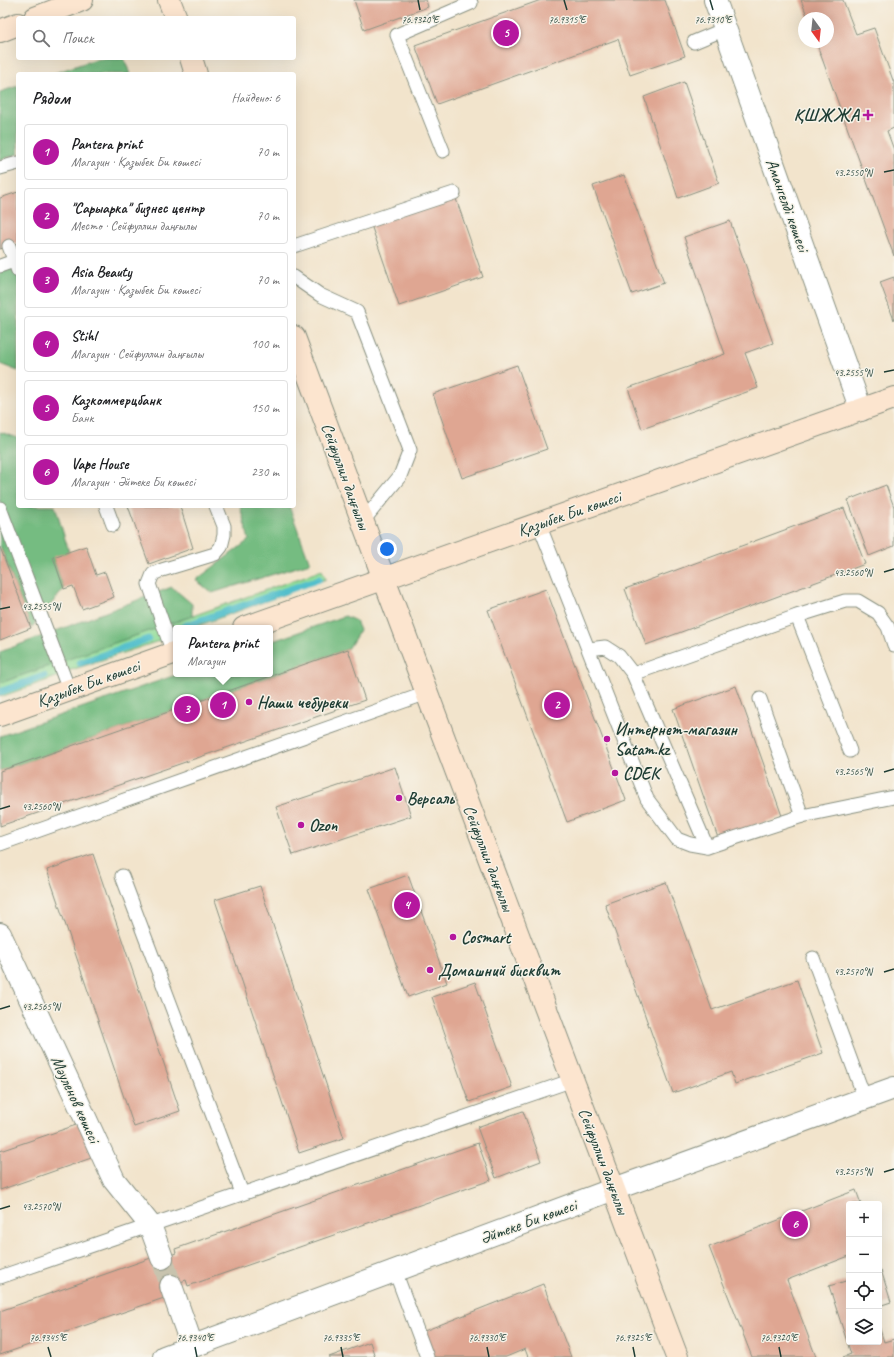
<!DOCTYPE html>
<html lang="ru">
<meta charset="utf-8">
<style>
body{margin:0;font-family:Caveat,sans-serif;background:#f6f6f6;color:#202124}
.controls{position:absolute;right:12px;bottom:12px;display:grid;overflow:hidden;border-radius:4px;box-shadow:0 4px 16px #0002}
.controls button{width:36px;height:36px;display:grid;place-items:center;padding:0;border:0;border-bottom:1px solid #e0e0e0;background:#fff;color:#202124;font:20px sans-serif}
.compass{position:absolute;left:798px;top:12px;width:36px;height:36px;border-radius:50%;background:#fff;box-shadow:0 4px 16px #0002;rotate:165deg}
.you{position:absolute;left:387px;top:549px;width:14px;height:14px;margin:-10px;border:3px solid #fff;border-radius:50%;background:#1a73e8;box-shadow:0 0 0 6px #1a73e833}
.badge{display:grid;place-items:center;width:26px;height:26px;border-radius:50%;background:#b5179e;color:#fff;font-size:13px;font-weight:700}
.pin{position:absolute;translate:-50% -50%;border:2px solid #fff;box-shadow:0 1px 4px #0006}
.popup{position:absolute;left:173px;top:625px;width:100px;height:52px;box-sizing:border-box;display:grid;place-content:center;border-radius:4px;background:#fff;filter:drop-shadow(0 1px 3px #0005);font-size:13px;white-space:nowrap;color:#757577}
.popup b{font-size:15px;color:#202124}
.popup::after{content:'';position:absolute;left:50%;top:100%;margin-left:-8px;border:8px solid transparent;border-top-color:#fff}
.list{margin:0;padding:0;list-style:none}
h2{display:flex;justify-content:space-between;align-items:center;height:52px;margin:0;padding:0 16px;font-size:17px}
h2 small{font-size:13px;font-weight:400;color:#757577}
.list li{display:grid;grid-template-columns:26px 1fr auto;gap:12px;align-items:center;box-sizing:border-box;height:56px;margin:0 8px 8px;padding:0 8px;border:1px solid #e0e0e0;border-radius:4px}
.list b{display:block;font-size:15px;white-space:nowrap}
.list p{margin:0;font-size:13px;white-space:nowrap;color:#757577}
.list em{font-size:13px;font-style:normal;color:#757577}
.icon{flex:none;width:22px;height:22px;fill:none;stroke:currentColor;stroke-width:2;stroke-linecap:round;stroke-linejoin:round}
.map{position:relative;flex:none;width:894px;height:1357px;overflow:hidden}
.search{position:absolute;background:#fff;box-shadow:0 4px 16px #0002;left:16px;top:16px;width:280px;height:44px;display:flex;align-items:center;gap:10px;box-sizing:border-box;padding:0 14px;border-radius:4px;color:#757577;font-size:15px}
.panel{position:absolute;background:#fff;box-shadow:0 4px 16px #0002;left:16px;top:72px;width:280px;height:436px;border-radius:4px}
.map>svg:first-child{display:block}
.green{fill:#92dd99;stroke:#588d66}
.forest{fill:#75bc81;stroke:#4a7c5a}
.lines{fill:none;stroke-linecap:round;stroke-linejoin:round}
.stream{stroke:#52bfcc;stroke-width:7}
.building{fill:#dfa692}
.street-tunnel{stroke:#c8c3ae;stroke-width:22;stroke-dasharray:22 11;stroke-linecap:butt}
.lane-casing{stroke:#889080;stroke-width:15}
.street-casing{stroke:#889080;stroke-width:24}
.secondary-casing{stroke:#889080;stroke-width:24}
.lane{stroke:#fff;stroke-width:13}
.street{stroke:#fff;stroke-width:22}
.secondary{stroke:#fce5cf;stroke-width:22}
.ticks{fill:none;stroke:#1f3d34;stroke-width:1.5}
.poi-dot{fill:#b5179e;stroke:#f7f3e8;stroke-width:1.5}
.labels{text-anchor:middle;stroke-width:3;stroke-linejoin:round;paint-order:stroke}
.poi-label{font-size:17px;font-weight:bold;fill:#1f3d34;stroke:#f7f3e8;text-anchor:start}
.street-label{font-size:17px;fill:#1f3d34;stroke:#f7f3e8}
.ticks-label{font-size:10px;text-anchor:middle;fill:#1f3d34;stroke:#f7f3e8;stroke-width:3;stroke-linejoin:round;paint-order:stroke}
</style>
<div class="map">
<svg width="894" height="1357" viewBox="0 0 894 1357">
<rect width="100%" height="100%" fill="#f7f3e8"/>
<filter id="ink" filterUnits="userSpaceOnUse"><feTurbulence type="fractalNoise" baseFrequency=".025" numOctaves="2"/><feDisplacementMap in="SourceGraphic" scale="8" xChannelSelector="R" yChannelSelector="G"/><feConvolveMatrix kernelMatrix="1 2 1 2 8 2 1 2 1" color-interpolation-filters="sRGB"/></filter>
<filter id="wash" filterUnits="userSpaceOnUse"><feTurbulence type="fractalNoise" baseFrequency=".012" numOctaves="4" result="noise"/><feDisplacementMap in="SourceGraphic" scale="16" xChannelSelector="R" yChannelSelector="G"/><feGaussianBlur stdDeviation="0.9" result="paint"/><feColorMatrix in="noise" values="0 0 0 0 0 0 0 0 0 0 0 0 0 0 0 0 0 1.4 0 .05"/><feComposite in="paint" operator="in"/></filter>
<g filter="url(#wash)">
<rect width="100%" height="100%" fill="#f2e4cc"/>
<g class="green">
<path d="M322 570 326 579 192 628H176V634L173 635 170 624Z"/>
<path d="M158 628 162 640 68 671 64 660Z"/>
<path d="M54 664 59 676 0 697V683Z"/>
</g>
<g class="forest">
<path d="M99 58H124L130 74H52Z"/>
<path d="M18 86V154L0 160V92Z"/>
<path d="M18 261V371L0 364V266Z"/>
<path d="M0 432 18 438V506H55L69 552 53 558 64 589 31 628 0 546Z"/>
<path d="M240 506H289L310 563 212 593 196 580 249 540Z"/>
<path d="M172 587 192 604V616L0 683V652Z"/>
<path d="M345 616 356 621 360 630 348 649 0 771V736L179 674H270V642Z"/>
</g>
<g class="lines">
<g class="stream">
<path d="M184 626 319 579"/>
<path d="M80 663 148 639"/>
<path d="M0 692 44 676"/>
</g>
</g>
<g id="blocks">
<g class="building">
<path d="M354 0H426L428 7 364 30Z"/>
<path d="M541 0H665L685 56 630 75 618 39 437 104 415 45Z"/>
<path d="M801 0H843L856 34 874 28 894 83V128L887 131 894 150V256L816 42H828V18H808Z"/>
<path d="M684 82 719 183 678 198 644 97Z"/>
<path d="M624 175 664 283 632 294 593 186Z"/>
<path d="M18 192V243L0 249V198Z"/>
<path d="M454 193 483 277 399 306 370 222Z"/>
<path d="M730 221 773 343 745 353 758 388 642 429 628 388 725 354 684 237Z"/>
<path d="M894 277V320L880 282Z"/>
<path d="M517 365 547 449 462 478 433 394Z"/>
<path d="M886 485 894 507V546L869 556 848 500Z"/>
<path d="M128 506H180L193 548 149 564Z"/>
<path d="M844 508 865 564 646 645 625 589Z"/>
<path d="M86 546 96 575 105 572 114 597 82 609 73 586 64 589 53 557Z"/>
<path d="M0 547 31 628 0 640Z"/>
<path d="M546 589 626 800 567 822 488 610Z"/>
<path d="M348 649 365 700 0 826V771Z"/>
<path d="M736 686 782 816 718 838 673 709Z"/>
<path d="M395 767 411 816 293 855 276 807Z"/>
<path d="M93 854 180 1111 134 1127 47 870Z"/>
<path d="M408 875 447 983 408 997 369 889Z"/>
<path d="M666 882 712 1010 797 980 823 1053 735 1084 731 1072 673 1093 605 904Z"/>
<path d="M260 886 344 1138 299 1153 215 900Z"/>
<path d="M475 982 512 1087 469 1102 432 997Z"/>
<path d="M523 1111 541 1161 496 1178 477 1127Z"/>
<path d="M85 1122 97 1156 0 1190V1151Z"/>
<path d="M478 1143 491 1180 188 1286 186 1280 161 1289 164 1298 0 1355V1311L151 1258 152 1262 176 1253 175 1249Z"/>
<path d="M856 1190 861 1204H849V1256L787 1280 816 1357H752L709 1247Z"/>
<path d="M879 1270H881L891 1302 879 1306Z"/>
<path d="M849 1280V1342H879V1326L884 1342 894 1339V1357H843L851 1354 829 1286Z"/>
<path d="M543 1284 571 1357H528L525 1349 506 1357H429L419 1333Z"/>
<path d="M370 1342 375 1357H329Z"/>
</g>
</g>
</g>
<g filter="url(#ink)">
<use href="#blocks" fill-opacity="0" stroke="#889080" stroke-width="1"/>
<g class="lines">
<path class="street-tunnel" d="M162 1258 171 1286"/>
<defs>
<g id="lane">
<path d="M694 42 725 29"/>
<path d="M443 151 397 35 471 3 469 0"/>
<path d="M0 168 18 163"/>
<path d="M9 246 18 271"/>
<path d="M294 246 454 193"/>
<path d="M0 266 14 261"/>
<path d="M294 277 320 295 357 312 410 450 400 476 363 521"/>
<path d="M106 506 113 525"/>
<path d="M0 508 69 690"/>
<path d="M539 524 647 799 677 839 690 844 707 847"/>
<path d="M797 616 850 751"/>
<path d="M589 649 605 647 619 656 633 674 707 847 802 816"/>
<path d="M173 653 149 584 153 574 162 570 215 554 221 547 224 535V526L216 506"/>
<path d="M633 674 797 616 845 601H858L878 613 888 627 894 645"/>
<path d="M760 699 802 816 894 797"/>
<path d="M0 844 427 693"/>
<path d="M122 876 242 1193"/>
<path d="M813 958 865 1099"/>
<path d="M395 1271 427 1357"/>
<path d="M0 1277C191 1211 383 1147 573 1080"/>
</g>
<g id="street">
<path d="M715 0 861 410"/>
<path d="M0 934 114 1180 150 1225 162 1258"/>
<path d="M171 1286 192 1346"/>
<path d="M164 1357 614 1189 894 1088"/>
</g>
<g id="secondary">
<path d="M169 0 176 18"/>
<path d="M35 18 82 0"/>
<path d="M0 31 18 24"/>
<path d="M191 58 196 74"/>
<path d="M294 337 384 579 677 1357"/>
<path d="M244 628 894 398"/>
<path d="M0 715 176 652"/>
</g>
</defs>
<use href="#lane" class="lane-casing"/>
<use href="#street" class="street-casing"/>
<use href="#secondary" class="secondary-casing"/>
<use href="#lane" class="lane"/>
<use href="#street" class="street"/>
<use href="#secondary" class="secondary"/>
</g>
</g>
<path class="ticks" d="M418 0 420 10M564 0 567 10M710 0 713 10M884 172 894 170M884 372 894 370M884 572 894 569M0 609 10 607M884 772 894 769M0 809 10 806M884 972 894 969M0 1009 10 1006M884 1172 894 1169M0 1209 10 1206M48 1347 51 1357M195 1347 197 1357M341 1347 343 1357M487 1347 489 1357M633 1347 635 1357M779 1347 781 1357"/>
<g class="poi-dot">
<path d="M866 109h4v4h4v4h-4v4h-4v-4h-4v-4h4z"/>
<circle cx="249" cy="702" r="4"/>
<circle cx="607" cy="739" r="4"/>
<circle cx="615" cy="773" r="4"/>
<circle cx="399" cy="798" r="4"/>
<circle cx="301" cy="825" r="4"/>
<circle cx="453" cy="937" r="4"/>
<circle cx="430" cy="970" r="4"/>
</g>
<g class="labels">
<g class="poi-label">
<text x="859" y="121" text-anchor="end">ҚШЖЖА</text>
<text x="257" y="708">Наши чебуреки</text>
<text x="615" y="735">Интернет-магазин<tspan x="615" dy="20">Satam.kz</tspan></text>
<text x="623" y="779">CDEK</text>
<text x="407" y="804">Версаль</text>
<text x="309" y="831">Ozon</text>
<text x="461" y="943">Cosmart</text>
<text x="438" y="976">Домашний бисквит</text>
</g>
<g class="street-label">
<text transform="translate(788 205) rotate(70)" y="6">Амангелді көшесі</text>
<text transform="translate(346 476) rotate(70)" y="6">Сейфуллин даңғылы</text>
<text transform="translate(569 513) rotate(-19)" y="6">Қазыбек Би көшесі</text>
<text transform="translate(88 683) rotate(-20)" y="6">Қазыбек Би көшесі</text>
<text transform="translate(489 858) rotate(69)" y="6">Сейфуллин даңғылы</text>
<text transform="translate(76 1099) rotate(65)" y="6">Мәуленов көшесі</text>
<text transform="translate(604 1161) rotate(69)" y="6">Сейфуллин даңғылы</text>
<text transform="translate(528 1221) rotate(-20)" y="6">Әйтеке Би көшесі</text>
</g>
</g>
<g class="ticks-label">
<text x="420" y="23">76.9320°E</text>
<text x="567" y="23">76.9315°E</text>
<text x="713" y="23">76.9310°E</text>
<text x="853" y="176">43.2550°N</text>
<text x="853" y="376">43.2555°N</text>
<text x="853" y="576">43.2560°N</text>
<text x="41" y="610">43.2555°N</text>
<text x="853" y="775">43.2565°N</text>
<text x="41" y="810">43.2560°N</text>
<text x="853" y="975">43.2570°N</text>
<text x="41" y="1010">43.2565°N</text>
<text x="853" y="1175">43.2575°N</text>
<text x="41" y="1210">43.2570°N</text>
<text x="48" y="1341">76.9345°E</text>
<text x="195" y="1341">76.9340°E</text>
<text x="341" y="1341">76.9335°E</text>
<text x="487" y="1341">76.9330°E</text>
<text x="633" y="1341">76.9325°E</text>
<text x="779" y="1341">76.9320°E</text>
</g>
</svg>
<div class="controls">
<button>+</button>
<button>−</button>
<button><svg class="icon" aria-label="locate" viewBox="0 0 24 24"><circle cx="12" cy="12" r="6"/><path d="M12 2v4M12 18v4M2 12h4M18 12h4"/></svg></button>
<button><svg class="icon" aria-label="layers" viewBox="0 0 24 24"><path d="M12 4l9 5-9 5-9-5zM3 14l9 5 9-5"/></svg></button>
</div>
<svg class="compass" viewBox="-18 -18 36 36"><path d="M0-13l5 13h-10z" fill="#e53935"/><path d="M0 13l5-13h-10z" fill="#757577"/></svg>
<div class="you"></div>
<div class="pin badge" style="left:223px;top:705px">1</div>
<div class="popup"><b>Pantera print</b>Магазин</div>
<div class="pin badge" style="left:557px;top:705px">2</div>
<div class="pin badge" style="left:187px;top:709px">3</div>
<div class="pin badge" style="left:407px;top:905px">4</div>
<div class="pin badge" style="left:506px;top:33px">5</div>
<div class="pin badge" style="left:795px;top:1224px">6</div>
<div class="search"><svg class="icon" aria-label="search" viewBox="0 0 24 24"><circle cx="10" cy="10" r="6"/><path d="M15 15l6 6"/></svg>Поиск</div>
<section class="panel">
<h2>Рядом<small>Найдено: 6</small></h2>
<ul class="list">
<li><span class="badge">1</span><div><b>Pantera print</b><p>Магазин · Қазыбек Би көшесі</p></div><em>70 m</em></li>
<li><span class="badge">2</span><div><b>&quot;Сарыарка&quot; бизнес центр</b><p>Место · Сейфуллин даңғылы</p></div><em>70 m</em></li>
<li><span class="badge">3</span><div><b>Asia Beauty</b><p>Магазин · Қазыбек Би көшесі</p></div><em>70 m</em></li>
<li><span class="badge">4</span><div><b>Stihl</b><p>Магазин · Сейфуллин даңғылы</p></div><em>100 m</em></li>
<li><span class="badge">5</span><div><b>Казкоммерцбанк</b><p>Банк</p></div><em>150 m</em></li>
<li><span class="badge">6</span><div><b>Vape House</b><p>Магазин · Әйтеке Би көшесі</p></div><em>230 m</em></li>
</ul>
</section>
</div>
